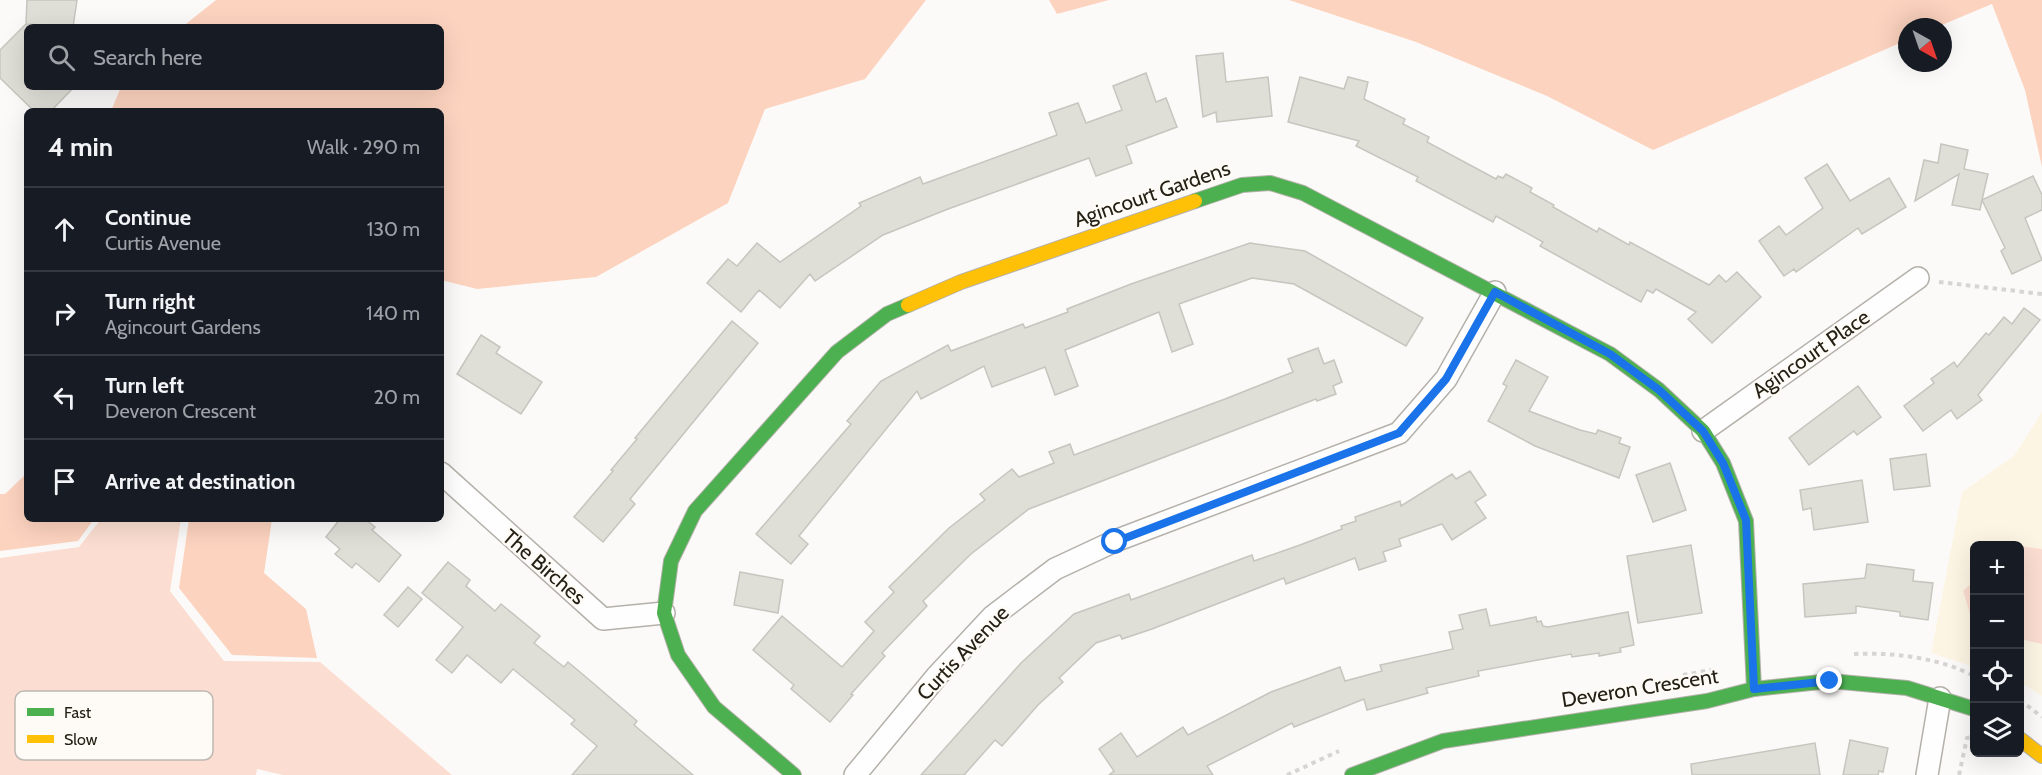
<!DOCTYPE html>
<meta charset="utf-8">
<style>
body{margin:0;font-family:Cabin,sans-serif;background:#242831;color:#f1f3f6}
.controls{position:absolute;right:18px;bottom:18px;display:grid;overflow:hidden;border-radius:9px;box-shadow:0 6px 24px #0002}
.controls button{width:54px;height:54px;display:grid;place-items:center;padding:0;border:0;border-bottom:2px solid #363941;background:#171b24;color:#f1f3f6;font:30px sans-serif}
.compass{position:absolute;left:1898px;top:18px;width:54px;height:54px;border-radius:50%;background:#171b24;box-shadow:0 6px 24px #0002;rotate:140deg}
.stop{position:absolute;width:18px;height:18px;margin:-14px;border:4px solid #1a73e8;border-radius:50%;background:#fff}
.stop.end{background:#1a73e8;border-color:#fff;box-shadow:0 2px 6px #0008}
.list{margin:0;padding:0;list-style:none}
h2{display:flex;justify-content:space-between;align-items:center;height:78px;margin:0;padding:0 24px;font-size:26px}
h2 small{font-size:20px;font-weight:400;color:#9ea1a6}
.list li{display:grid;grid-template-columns:39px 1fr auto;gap:18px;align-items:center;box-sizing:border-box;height:84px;padding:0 24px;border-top:2px solid #363941}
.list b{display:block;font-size:22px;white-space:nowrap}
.list p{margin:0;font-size:20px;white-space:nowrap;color:#9ea1a6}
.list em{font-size:20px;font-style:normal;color:#9ea1a6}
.icon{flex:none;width:33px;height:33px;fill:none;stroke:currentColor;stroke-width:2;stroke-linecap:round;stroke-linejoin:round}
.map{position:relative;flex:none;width:2042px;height:775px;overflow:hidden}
.search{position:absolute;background:#171b24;box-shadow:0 6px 24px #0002;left:24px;top:24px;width:420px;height:66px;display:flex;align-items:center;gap:15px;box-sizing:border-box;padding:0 21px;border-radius:9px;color:#9ea1a6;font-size:22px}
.panel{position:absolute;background:#171b24;box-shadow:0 6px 24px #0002;left:24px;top:108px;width:420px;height:414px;border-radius:9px}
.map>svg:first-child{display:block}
.built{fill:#fdf5e4}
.green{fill:#fbded1}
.forest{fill:#fcd3bf}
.building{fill:#dfded7;stroke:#c6c5be;stroke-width:1.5}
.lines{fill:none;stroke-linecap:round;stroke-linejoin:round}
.street-casing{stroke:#b4b1aa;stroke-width:24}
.fast-casing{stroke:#b4b1aa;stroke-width:16}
.slow-casing{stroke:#b4b1aa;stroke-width:16}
.path{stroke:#d6d5d4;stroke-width:4;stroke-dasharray:4.5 4.5;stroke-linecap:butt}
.street{stroke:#fffefe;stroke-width:21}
.fast{stroke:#4caf50;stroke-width:14}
.slow{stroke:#ffc107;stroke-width:14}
.route{stroke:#1a73e8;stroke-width:8}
.labels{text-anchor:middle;stroke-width:4.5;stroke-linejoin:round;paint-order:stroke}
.street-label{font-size:21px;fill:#252015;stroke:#fefbf6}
.key{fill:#fefbf6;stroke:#bdb9b2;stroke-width:1.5}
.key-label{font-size:16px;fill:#252015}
</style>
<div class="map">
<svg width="2042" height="775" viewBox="0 0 2042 775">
<rect width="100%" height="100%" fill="#fcfaf8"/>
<path class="built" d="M2042 412V696L2020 682V546H1974V667L1931 653 1962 492 2014 456Z"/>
<g class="green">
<path d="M101 519H181L170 591 224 661 320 662 452 775H283L257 769 256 775H0V558L79 547Z"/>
<path d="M2020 546 2042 549V644L2020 639Z"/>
<path d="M1974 581V627L1963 591Z"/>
</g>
<g class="forest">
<path d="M216 0H926L865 79 765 109 728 203 596 277 477 289 441 280V111H111L121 87H441V27H182Z"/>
<path d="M1049 0H1109L1057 14Z"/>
<path d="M1289 0H2042V167L2025 90 1992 4 1937 27H1907V40L1653 150 1547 96 1416 42Z"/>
<path d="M27 473V519H94L78 541 0 551V494H5Z"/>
<path d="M189 519H272L264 573 306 609 317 658 232 655 179 588Z"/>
</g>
<g class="building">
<path d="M27 0H77L73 27 27 24V87H74L51 111H34L0 78V50L26 24Z"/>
<path d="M1223 53 1226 82 1268 77 1272 116 1217 122 1216 112 1203 117 1196 56Z"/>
<path d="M1146 73 1156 102 1166 98 1177 127 1126 146 1132 163 1096 176 1089 158 948 209 883 235 815 281 810 274 780 308 759 290 741 312 707 283 728 259 737 266 757 243 780 262 861 206 859 203 920 177 923 184 1057 135 1049 113 1078 103 1086 123 1122 110 1113 86Z"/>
<path d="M1300 77 1344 89 1348 77 1368 82 1364 99 1405 119 1403 124 1429 137 1427 142 1496 179 1498 176 1503 178 1506 174 1532 188 1530 192 1554 205 1553 207 1597 232 1599 228 1629 245 1630 242 1709 285 1719 275 1726 282 1737 272 1761 297 1712 343 1688 319 1696 312 1656 289 1653 293 1647 290 1641 302 1540 246 1543 242 1496 216 1493 222 1416 181 1418 177 1356 146 1359 141 1288 122Z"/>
<path d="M1941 144 1968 150 1964 169 1988 174 1982 200 2033 176 2042 195V210L2025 218 2042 260 2012 274 2001 251 2005 248 1982 200 1980 210 1952 205 1959 174 1915 201 1924 160 1938 163Z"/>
<path d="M1827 164 1850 201 1889 178 1906 207 1862 234 1858 228 1796 272 1794 269 1784 276 1759 241 1779 226 1786 235 1823 208 1805 178Z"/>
<path d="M1250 243 1305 251 1423 318 1406 346 1294 284 1252 278 1179 304 1193 344 1172 352 1159 312 1065 350 1078 386 1055 395 1045 367 992 387 984 366 921 399 917 391 799 536 808 544 791 564 756 534 851 424 847 421 881 381 948 345 951 351 1023 324 1025 328 1068 312 1067 309 1131 284Z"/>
<path d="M2024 308 2040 320 1978 395 1982 400 1957 419 1951 410 1923 431 1904 406 1934 383 1931 379 1954 362 1957 367 1986 333 1989 335 2004 317 2012 324Z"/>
<path d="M732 321 758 343 630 499 635 504 603 542 574 517 613 471 611 470 637 439 635 438Z"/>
<path d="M481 335 500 347 496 353 542 382 521 414 457 374Z"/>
<path d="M1318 348 1324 364 1334 360 1342 382 1333 386 1336 394 1317 401 1316 399 1029 509 971 554 923 601 927 606 882 653 885 656 851 694 853 695 830 722 791 689 794 685 753 650 782 616 842 667 874 631 865 622 894 592 889 587 949 528 985 500 980 494 1012 469 1019 477 1054 463 1049 452 1070 444 1074 455 1225 399 1293 372 1288 359Z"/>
<path d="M1516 360 1548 377 1529 411 1580 430 1596 434 1598 430 1621 438 1619 443 1630 447 1619 478 1535 446 1488 421 1507 386 1503 384Z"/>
<path d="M1858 386 1881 417 1857 435 1854 431 1809 465 1789 438Z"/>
<path d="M1926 454 1930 486 1894 490 1890 459Z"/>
<path d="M1670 463 1686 510 1653 522 1636 475Z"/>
<path d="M1470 471 1486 495 1475 502 1486 518 1452 540 1442 524 1399 539 1401 546 1383 552 1386 561 1359 570 1355 558 1286 584 1284 578 1152 629 1122 639 1120 635 1096 643 1059 678 1063 682 1038 705 1002 746 995 740 964 775H921L1021 663 1074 614 1129 594 1131 600 1252 555 1254 561 1300 545 1342 529 1341 526 1356 521 1355 517 1400 501 1401 506 1452 474 1456 479Z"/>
<path d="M1862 480 1868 522 1814 530 1811 508 1803 510 1800 490Z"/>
<path d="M340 519H365L375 527 372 530 401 555 379 582 356 563 352 568 335 554 340 549 326 537Z"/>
<path d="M1691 545 1702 613 1638 623 1627 556Z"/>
<path d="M448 562 470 580 466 586 495 611 501 604 540 636 534 643 564 667 568 662 593 683 637 721 634 725 693 775H572L597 746 571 724 575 720 513 669 501 683 467 655 452 673 436 660 463 627 422 593Z"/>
<path d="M1867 564 1914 570 1913 581 1933 583 1928 620 1900 616V612L1856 606V613L1805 617 1803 584 1865 578Z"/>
<path d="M740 572 783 580 778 613 734 605Z"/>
<path d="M408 587 422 599 398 627 384 615Z"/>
<path d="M1486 609 1490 626 1536 617 1537 622 1541 621 1543 626 1548 627 1628 612 1634 645 1620 648 1621 652 1599 656V653L1572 657 1571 654 1478 671 1479 676 1426 688 1428 693 1367 710 1364 699 1294 727 1292 723 1207 766 1213 775H1109L1114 771 1099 749 1121 733 1137 757 1183 727 1188 735 1271 692 1340 667 1345 681 1382 671 1380 665 1453 649 1449 632 1463 629 1459 615Z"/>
<path d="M1850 740 1888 748 1883 772 1879 771 1878 775H1843Z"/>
<path d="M1815 743 1820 775H1692L1691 764Z"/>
</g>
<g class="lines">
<defs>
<g id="street">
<path d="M1703 431 1918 278"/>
<path d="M441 473 603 619 664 613"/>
<path d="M855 775 937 676 993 616 1055 569 1115 541 1399 433 1446 379 1495 292"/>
<path d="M1927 775 1940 698"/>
</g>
<g id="fast">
<path d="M1195 201 1242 185 1270 183 1303 193 1610 354 1659 390 1703 431 1723 463 1746 521 1754 689"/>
<path d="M794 775 714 707 678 655 664 613 671 561 695 511 837 352 887 314 908 305"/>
<path d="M1352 775 1443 741 1707 701 1754 689 1830 681 1907 688 1974 709"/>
</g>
<g id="slow">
<path d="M908 305 961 282 1195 201"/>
<path d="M2020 739 2042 756"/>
</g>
</defs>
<use href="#street" class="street-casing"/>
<use href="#fast" class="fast-casing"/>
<use href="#slow" class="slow-casing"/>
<g class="path">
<path d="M1939 282 2042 294"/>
<path d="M1854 654C1893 652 1940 658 1974 676"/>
<path d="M1683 675 1711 670"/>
<path d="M2020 700 2042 717"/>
<path d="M1287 775 1339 751"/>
<path d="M1959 775 1967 738 1973 737"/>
</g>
<use href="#street" class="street"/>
<use href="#fast" class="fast"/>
<use href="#slow" class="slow"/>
</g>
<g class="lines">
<path class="route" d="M1115 542 1399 433 1446 379 1495 292 1610 354 1659 390 1703 431 1723 463 1746 520 1754 689 1830 681"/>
</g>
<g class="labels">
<g class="street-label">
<text transform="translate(1152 194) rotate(-19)" y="7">Agincourt Gardens</text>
<text transform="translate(1811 354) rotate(-35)" y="7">Agincourt Place</text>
<text transform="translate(544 567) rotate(41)" y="7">The Birches</text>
<text transform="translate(963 653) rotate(-46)" y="7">Curtis Avenue</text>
<text transform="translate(1640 688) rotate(-9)" y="7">Deveron Crescent</text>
</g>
</g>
<rect x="15" y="691" width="198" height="69" rx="9" class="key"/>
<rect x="27" y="708" width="27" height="8" fill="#4caf50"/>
<rect x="27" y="735" width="27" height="8" fill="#ffc107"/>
<g class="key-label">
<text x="64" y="718">Fast</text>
<text x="64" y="745">Slow</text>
</g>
</svg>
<div class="controls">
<button>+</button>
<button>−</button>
<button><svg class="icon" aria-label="locate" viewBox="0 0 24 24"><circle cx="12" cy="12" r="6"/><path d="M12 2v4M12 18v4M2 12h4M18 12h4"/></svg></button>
<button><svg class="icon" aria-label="layers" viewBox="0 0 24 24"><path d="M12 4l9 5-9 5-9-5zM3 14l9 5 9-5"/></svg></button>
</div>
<svg class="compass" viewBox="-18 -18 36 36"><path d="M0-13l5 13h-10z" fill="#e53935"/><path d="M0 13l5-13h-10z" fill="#9ea1a6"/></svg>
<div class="stop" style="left:1115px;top:542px"></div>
<div class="stop end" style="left:1830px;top:681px"></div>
<div class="search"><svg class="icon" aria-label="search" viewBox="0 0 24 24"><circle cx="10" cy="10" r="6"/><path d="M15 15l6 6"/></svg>Search here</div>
<section class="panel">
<h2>4 min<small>Walk · 290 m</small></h2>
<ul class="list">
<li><svg class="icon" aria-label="ahead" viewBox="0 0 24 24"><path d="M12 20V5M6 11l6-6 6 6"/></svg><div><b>Continue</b><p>Curtis Avenue</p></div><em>130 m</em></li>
<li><svg class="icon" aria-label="right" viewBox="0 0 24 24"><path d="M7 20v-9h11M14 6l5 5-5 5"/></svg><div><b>Turn right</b><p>Agincourt Gardens</p></div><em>140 m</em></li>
<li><svg class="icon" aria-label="left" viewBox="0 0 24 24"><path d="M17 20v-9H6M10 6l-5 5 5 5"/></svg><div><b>Turn left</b><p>Deveron Crescent</p></div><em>20 m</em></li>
<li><svg class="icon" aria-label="arrive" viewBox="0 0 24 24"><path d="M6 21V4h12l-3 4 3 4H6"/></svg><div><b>Arrive at destination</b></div></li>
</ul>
</section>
</div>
